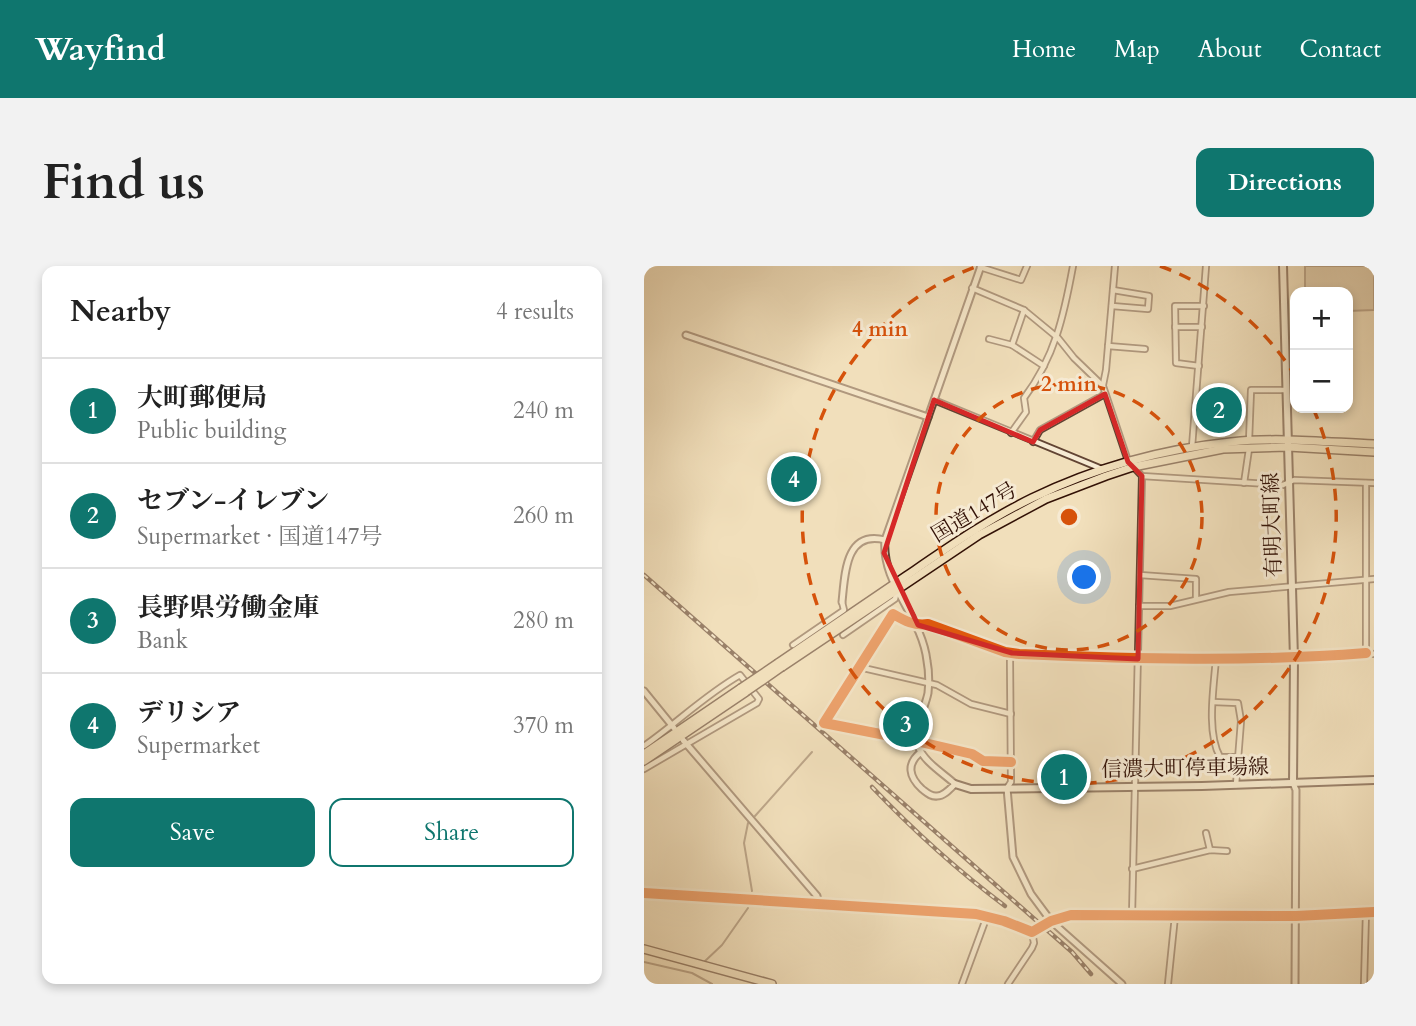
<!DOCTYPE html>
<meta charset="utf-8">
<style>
body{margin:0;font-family:Cardo,"Noto Serif JP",serif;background:#f2f2f2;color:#222}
.controls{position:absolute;right:21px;top:21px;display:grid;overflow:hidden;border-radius:14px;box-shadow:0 4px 10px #0003}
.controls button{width:63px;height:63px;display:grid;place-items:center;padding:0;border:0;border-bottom:2px solid #e0e0e0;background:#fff;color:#222;font:35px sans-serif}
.you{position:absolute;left:441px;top:312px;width:24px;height:24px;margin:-18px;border:5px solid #fff;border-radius:50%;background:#1a73e8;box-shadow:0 0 0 10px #1a73e833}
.badge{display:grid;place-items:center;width:46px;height:46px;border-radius:50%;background:#0f766e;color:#fff;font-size:23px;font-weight:700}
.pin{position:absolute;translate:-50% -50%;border:4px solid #fff;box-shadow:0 2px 7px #0006}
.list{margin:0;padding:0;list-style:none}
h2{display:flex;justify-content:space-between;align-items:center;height:91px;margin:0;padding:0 28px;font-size:30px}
h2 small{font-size:23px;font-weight:400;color:#767676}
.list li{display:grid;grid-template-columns:46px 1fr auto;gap:21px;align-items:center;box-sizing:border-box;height:105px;padding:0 28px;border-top:2px solid #e0e0e0}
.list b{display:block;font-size:26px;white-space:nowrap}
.list p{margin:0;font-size:23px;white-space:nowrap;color:#767676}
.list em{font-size:23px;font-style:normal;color:#767676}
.actions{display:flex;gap:14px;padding:21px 28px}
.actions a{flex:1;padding:16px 0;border:2px solid #0f766e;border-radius:14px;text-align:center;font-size:24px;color:#0f766e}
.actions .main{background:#0f766e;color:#fff}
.map{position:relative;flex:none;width:730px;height:718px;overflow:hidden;border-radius:14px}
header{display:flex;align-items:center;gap:42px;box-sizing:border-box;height:98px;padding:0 35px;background:#0f766e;color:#fff}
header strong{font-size:33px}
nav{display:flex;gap:38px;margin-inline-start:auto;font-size:24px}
.intro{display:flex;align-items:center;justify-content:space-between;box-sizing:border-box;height:168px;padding:0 42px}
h1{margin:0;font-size:49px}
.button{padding:18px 32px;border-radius:14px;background:#0f766e;color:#fff;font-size:24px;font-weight:700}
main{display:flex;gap:42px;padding:0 42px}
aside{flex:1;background:#fff;border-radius:14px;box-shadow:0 4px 10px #0003}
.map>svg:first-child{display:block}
.green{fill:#d1bc9c;stroke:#826651;stroke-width:2}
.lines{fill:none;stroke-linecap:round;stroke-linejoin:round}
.stream{stroke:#7e634d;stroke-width:2}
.minor-casing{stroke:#624433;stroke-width:8}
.tertiary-casing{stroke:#624433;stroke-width:9}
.secondary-casing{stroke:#321106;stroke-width:10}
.primary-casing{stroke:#321106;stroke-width:10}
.trunk-casing{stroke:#321106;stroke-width:10}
.minor{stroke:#f6ead3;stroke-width:4.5}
.tertiary{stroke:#f6ead3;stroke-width:5}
.secondary{stroke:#f6ead3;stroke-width:6}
.primary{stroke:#f1dfbb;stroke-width:7}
.trunk{stroke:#f1dfbb;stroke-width:7}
.rail-casing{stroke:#321106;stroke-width:4.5}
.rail{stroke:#f6ead3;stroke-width:2;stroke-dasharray:5;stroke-linecap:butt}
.trunk-bridge-casing{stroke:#321106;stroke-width:10;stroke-linecap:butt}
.trunk-bridge{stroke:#f1dfbb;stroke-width:7}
.cycleway-casing{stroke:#f6ead3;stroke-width:15}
.cycleway{stroke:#e8590c;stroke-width:10}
.marked{fill:none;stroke:#d62828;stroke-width:5;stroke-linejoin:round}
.ring{fill:none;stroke:#d6520b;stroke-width:3.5;stroke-dasharray:12 9}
.labels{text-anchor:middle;stroke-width:6;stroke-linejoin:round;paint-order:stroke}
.street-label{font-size:21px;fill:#321106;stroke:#f6ead3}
.centre{fill:#d6520b;stroke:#f6ead3;stroke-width:3.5}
.ring-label{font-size:21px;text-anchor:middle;font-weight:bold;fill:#d6520b;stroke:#f6ead3;stroke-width:6;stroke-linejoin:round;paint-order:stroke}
</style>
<header>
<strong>Wayfind</strong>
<nav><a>Home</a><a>Map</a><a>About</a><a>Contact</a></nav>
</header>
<div class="intro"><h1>Find us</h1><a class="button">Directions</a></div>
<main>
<aside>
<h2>Nearby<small>4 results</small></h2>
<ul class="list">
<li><span class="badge">1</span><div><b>大町郵便局</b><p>Public building</p></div><em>240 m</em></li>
<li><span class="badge">2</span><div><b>セブン-イレブン</b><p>Supermarket · 国道147号</p></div><em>260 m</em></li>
<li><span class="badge">3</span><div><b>長野県労働金庫</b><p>Bank</p></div><em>280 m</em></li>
<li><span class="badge">4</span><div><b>デリシア</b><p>Supermarket</p></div><em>370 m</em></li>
</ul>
<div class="actions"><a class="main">Save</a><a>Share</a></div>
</aside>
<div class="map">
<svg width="730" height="718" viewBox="0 0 730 718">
<rect width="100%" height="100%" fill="#f1dfbb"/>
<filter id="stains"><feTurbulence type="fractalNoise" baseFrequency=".00286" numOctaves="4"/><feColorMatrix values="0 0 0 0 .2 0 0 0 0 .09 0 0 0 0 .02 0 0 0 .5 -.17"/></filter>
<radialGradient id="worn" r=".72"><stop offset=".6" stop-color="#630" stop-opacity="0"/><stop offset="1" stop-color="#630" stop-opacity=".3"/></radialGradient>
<path class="green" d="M661 0H730V44L704 45V26H661Z"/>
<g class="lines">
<g class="stream">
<path d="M111 550 168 486"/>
<path d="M104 557 100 577 108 625"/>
<path d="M0 696 48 707 68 718"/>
<path d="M60 696 78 679 104 642"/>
</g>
<defs>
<g id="minor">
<path d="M336 1 377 14 383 0"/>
<path d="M328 22 380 44 414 72 430 92 459 120 484 195 498 210 639 219 650 214 730 217"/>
<path d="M468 40 504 43 505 30 469 24"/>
<path d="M380 44 368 79 400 100"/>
<path d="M531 61H558"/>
<path d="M345 73 368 79"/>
<path d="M464 80 501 83"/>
<path d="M555 100 532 97 531 40H560"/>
<path d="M459 119 462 104 471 0"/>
<path d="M290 134 458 203"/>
<path d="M367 167 382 146 380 132C411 91 420 49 429 0"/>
<path d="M605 175 607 124H642"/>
<path d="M389 176 396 164 461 128"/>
<path d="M548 181 562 0"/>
<path d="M600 217 605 183"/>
<path d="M722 217V387L730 388"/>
<path d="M496 309 552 313V333"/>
<path d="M495 340H526L585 326 730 313"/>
<path d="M199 369 251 333 253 325"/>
<path d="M149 379 200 344 198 336"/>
<path d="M572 392C570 420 562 466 576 491H592"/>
<path d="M215 401 293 419 327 438 367 448"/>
<path d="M569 436 594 437 597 455 592 519"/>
<path d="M0 480C33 457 61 429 96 409L115 433 113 437 0 503"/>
<path d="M367 496 339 495 328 488 272 475 180 457 249 348C261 355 270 360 284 358L361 386 375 388C491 393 607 396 722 387"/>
<path d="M363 522 367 516 366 395 368 387"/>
<path d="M562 567 566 584"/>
<path d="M488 603 566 584 583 585"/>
<path d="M488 650 498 210"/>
<path d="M407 655 427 649 652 650 730 646"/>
<path d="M318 718 343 650"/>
<path d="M364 718 388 682 390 677 388 666"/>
<path d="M524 718 531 650"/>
<path d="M720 718 722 646"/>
</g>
<g id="tertiary">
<path d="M42 69 284 151"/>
<path d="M198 336C201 308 201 264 241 274"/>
<path d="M0 425 30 462"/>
<path d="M39 474 173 630 175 638"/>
<path d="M277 486C262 498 265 511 278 523 282 526 287 531 293 530 300 530 306 523 311 518 299 507 280 496 274 480 268 464 281 443 284 427 285 417 285 405 283 395 278 350 237 318 241 274L337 0"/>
<path d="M649 517 652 524 651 718"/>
<path d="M363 522 369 591 387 628 407 655 478 718"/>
<path d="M0 627 332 648 360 655 388 666 407 655"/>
</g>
<g id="secondary">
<path d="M639 0 650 393 649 517"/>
<path d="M311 518 327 523 558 520 730 514"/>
</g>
<path id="primary" d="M0 683 128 718"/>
<g id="trunk">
<path d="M134 397C176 368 219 339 262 310 303 282 343 254 388 232 450 202 518 183 587 176 634 171 682 176 730 178"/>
<path d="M138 401 335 269 402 233 462 210 489 201 579 183 644 181 730 186"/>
<path d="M0 488 97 422"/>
<path d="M0 495 102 426"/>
</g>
</defs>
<use href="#minor" class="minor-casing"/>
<use href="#tertiary" class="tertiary-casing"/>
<use href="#secondary" class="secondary-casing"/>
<use href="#primary" class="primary-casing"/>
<use href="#trunk" class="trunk-casing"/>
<use href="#minor" class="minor"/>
<use href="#tertiary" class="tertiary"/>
<use href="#secondary" class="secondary"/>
<use href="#primary" class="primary"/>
<use href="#trunk" class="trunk"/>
<defs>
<g id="rail">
<path d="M0 309 428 686 447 708"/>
<path d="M228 521C269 564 313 604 361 640"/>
</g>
</defs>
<use href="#rail" class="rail-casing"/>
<use href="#rail" class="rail"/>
<defs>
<g id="trunk-bridge">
<path d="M97 422 134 397"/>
<path d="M102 426 138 401"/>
</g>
</defs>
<use href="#trunk-bridge" class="trunk-bridge-casing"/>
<use href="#trunk-bridge" class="trunk-bridge"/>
<defs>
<g id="cycleway">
<path d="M367 496 339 495 328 488 272 475 180 457 249 348C261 355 270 360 284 358L361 386 375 388C491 393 607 396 722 387"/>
<path d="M0 627 332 648 360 655 388 666 407 655 427 649 652 650 730 646"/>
</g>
</defs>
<use href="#cycleway" class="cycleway-casing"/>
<use href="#cycleway" class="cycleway"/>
</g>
<path d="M0 0H730V718H0ZM461 128 484 196 498 210 494 393 368 387 274 359 240 287 290 134 389 176 396 164Z" fill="#f1dfbb" fill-opacity=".55" fill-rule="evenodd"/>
<path class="marked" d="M461 128 484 196 498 210 494 393 368 387 274 359 240 287 290 134 389 176 396 164Z"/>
<g class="ring">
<circle cx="425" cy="251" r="133"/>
<path d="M516 0A267 267 0 0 1 650 108M669 142A267 267 0 1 1 334 0"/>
</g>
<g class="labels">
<g class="street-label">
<text transform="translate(330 246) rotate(-31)" y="7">国道147号</text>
<text transform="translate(628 259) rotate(-92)" y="7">有明大町線</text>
<text transform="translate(541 502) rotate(-1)" y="7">信濃大町停車場線</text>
</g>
</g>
<circle cx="425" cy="251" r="10" class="centre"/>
<g class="ring-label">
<text x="236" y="70">4 min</text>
<text x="425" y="125">2 min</text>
</g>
<rect width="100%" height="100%" filter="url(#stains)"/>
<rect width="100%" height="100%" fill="url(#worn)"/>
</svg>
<div class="controls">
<button>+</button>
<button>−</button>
</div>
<div class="you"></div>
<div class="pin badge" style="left:420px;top:511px">1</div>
<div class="pin badge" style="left:575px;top:144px">2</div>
<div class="pin badge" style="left:262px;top:458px">3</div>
<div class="pin badge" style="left:150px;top:213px">4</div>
</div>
</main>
